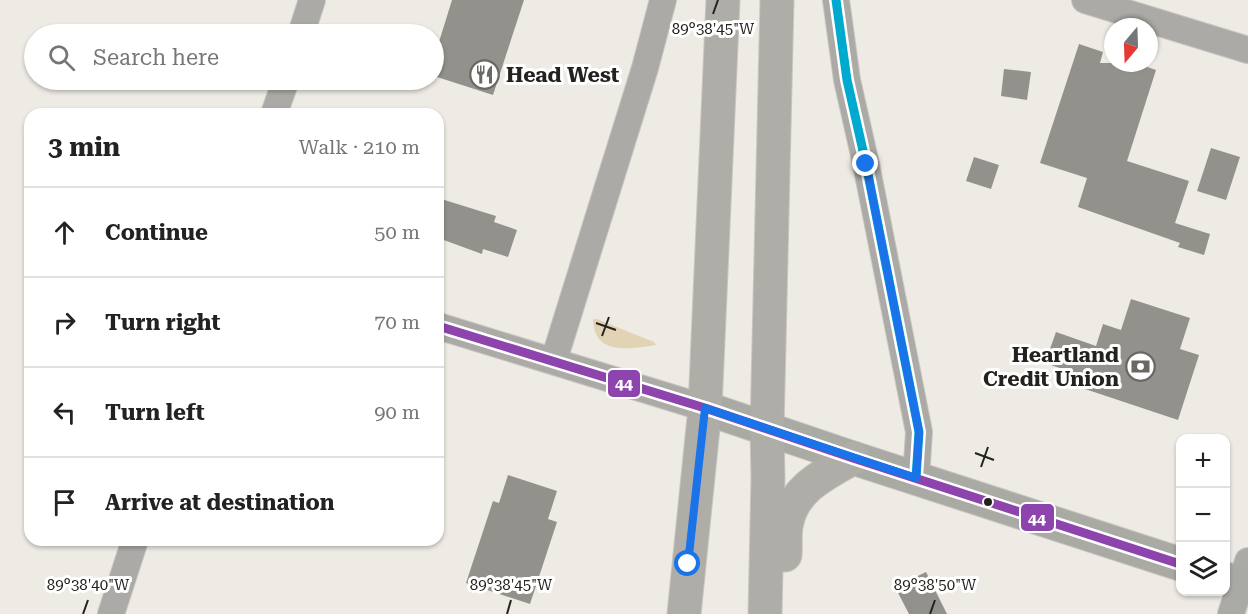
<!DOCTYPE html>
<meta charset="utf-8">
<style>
body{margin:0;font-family:"Roboto Serif",serif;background:#f2f2f2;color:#222}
.controls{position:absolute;right:18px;bottom:18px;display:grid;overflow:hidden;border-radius:12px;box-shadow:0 2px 4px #0004}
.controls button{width:54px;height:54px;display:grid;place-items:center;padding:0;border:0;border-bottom:2px solid #e0e0e0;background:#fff;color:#222;font:30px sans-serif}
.compass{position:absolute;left:1104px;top:18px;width:54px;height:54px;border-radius:50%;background:#fff;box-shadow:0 2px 4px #0004;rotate:199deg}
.stop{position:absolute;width:18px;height:18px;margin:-14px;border:4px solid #1a73e8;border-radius:50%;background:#fff}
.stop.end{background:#1a73e8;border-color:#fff;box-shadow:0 2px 6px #0008}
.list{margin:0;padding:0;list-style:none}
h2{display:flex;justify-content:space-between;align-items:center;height:78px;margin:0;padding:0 24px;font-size:26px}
h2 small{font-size:20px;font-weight:400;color:#767676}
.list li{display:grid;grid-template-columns:39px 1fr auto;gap:18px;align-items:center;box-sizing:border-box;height:90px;padding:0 24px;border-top:2px solid #e0e0e0}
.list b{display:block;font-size:22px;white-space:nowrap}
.list em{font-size:20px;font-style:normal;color:#767676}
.icon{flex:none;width:33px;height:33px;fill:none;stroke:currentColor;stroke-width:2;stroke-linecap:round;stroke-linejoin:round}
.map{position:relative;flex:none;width:1248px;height:614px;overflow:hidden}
.search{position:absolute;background:#fff;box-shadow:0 2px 4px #0004;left:24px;top:24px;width:420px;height:66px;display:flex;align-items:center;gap:15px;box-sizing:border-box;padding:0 21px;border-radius:33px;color:#767676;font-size:22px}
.panel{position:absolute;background:#fff;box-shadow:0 2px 4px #0004;left:24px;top:108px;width:420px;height:438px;border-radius:18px}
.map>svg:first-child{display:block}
.green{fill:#e2d3b5}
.building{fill:#93918c}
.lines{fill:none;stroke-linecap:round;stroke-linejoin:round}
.street-casing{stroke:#c9c6c1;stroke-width:28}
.secondary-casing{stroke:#c9c6c1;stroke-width:35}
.primary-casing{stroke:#c9c6c1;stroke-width:35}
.street{stroke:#acaaa7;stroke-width:26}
.secondary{stroke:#aaaaa5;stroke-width:33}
.primary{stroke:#aeada8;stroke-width:33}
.bus-1-casing{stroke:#fff;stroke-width:14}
.bus-2-casing{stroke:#fff;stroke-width:14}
.bus-1{stroke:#00a9ce;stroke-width:9}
.bus-2{stroke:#8e44ad;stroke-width:9}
.route{stroke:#1a73e8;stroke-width:8}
.ticks{fill:none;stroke:#24221e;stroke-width:2}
.bus-dot{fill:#24221e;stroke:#fff;stroke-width:2}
.labels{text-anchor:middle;stroke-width:6;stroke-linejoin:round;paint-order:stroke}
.poi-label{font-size:21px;font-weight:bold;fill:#24221e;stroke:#fff;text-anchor:start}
.ticks-label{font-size:15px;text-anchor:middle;fill:#24221e;stroke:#fff;stroke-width:6;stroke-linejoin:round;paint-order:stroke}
.line-badge{stroke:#fff;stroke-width:2}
.badge-label{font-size:16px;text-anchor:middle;font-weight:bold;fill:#fff}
</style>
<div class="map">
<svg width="1248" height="614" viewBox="0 0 1248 614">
<rect width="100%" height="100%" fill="#eeebe4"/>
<path class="green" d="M593 319H597L654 342 656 345C629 349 594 356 593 319Z"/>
<g class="building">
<path d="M452 0H524L493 95 434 76V58Z"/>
<path d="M1079 44 1103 52 1100 63H1136L1156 70 1127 161 1189 181 1175 223 1210 234 1204 255 1178 247 1180 243 1078 207 1087 178 1040 163Z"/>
<path d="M1004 69 1031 72 1027 100 1001 96Z"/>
<path d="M1211 148 1240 157 1226 200 1197 191Z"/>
<path d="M974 157 999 165 991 189 966 181Z"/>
<path d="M438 198 496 216 494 222 517 230 508 257 483 249 482 254 441 239 444 229 438 227Z"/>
<path d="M1131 299 1190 318 1180 349 1199 355 1178 420 1082 388 1086 377 1045 363 1056 332 1096 346 1103 324 1121 330Z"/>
<path d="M508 475 557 491 548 519 557 522 530 604 466 583 493 501 499 503Z"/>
<path d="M926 572 947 614H909L895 587Z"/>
</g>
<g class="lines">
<defs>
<g id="street">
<path d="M836 0 847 80 866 164 919 432 916 478"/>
<path d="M1085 0 1248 50"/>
<path d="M301 34 312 0"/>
<path d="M274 114 286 80"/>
<path d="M438 326 705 408"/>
<path d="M554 360 645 68 663 0"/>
<path d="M111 614 135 540"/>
<path d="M1231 614 1248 561"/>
</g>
<g id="secondary">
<path d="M705 408 853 458 1180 564"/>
<path d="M1226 579 1248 587"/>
</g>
<g id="primary">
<path d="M785 555C786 545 784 532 787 522 794 488 825 474 853 458"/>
<path d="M684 614 705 408 723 0"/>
<path d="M765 614 768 478 767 429 777 0"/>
</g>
</defs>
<use href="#street" class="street-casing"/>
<use href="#secondary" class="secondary-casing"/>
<use href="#primary" class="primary-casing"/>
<use href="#street" class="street"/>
<use href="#secondary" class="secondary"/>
<use href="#primary" class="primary"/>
<defs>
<path id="bus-1" d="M836 0 847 80 866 164 919 432 916 478"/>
<path id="bus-2" d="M438 326 705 408 853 458 1180 564"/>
</defs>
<use href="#bus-1" class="bus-1-casing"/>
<use href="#bus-2" class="bus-2-casing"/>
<use href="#bus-1" class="bus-1"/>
<use href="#bus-2" class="bus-2"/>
</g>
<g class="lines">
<path class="route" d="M688 564 705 408 916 478 919 432 866 164"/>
</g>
<path class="ticks" d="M713 14 718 0M596 323 616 330M602 336 609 317M975 453 994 460M981 467 988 447M83 614 88 600M507 614 511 600M930 614 935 600"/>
<defs>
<symbol id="restaurant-ring" viewBox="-11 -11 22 22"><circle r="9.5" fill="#fff" stroke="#6b6863" stroke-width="1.5"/><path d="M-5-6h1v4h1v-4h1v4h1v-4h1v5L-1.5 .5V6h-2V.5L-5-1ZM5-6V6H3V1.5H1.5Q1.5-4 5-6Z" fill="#6b6863"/></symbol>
<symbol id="bank-ring" viewBox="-11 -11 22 22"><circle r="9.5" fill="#fff" stroke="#6b6863" stroke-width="1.5"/><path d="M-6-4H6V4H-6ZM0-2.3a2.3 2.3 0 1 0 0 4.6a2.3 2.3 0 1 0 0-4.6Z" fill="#6b6863"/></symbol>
</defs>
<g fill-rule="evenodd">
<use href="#restaurant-ring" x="468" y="58" width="33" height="33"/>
<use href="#bank-ring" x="1124" y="350" width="33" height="33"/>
</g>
<circle class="bus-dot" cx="988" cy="502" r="5"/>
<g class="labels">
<g class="poi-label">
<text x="506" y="82">Head West</text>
<text x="1119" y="362" text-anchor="end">Heartland<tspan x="1119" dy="24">Credit Union</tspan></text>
</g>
</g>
<g class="ticks-label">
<text x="713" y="34">89°38'45"W</text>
<text x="88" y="590">89°38'40"W</text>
<text x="511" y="590">89°38'45"W</text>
<text x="935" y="590">89°38'50"W</text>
</g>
<g class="line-badge">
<rect x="607" y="369" width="34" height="29" rx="6" fill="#8e44ad"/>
<rect x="1020" y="503" width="35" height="29" rx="6" fill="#8e44ad"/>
</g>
<g class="badge-label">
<text x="624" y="389">44</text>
<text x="1037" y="524">44</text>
</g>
</svg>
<div class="controls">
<button>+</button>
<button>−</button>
<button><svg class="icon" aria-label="layers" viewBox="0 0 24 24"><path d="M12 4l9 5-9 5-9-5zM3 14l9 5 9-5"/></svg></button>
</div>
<svg class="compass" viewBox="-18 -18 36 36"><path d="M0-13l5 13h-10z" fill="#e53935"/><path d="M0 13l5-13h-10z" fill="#767676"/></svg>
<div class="stop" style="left:688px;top:564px"></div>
<div class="stop end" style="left:866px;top:164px"></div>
<div class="search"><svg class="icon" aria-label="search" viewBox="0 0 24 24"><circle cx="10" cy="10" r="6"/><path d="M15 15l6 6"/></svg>Search here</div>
<section class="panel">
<h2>3 min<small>Walk · 210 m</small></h2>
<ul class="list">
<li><svg class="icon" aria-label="ahead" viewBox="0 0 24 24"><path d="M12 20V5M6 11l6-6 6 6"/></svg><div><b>Continue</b></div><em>50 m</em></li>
<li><svg class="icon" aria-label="right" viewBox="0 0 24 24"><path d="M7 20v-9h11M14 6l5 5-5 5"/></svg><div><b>Turn right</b></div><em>70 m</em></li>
<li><svg class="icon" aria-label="left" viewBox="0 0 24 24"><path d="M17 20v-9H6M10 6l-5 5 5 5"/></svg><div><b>Turn left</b></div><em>90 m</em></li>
<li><svg class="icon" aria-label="arrive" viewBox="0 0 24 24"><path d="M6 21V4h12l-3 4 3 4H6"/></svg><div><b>Arrive at destination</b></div></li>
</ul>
</section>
</div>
